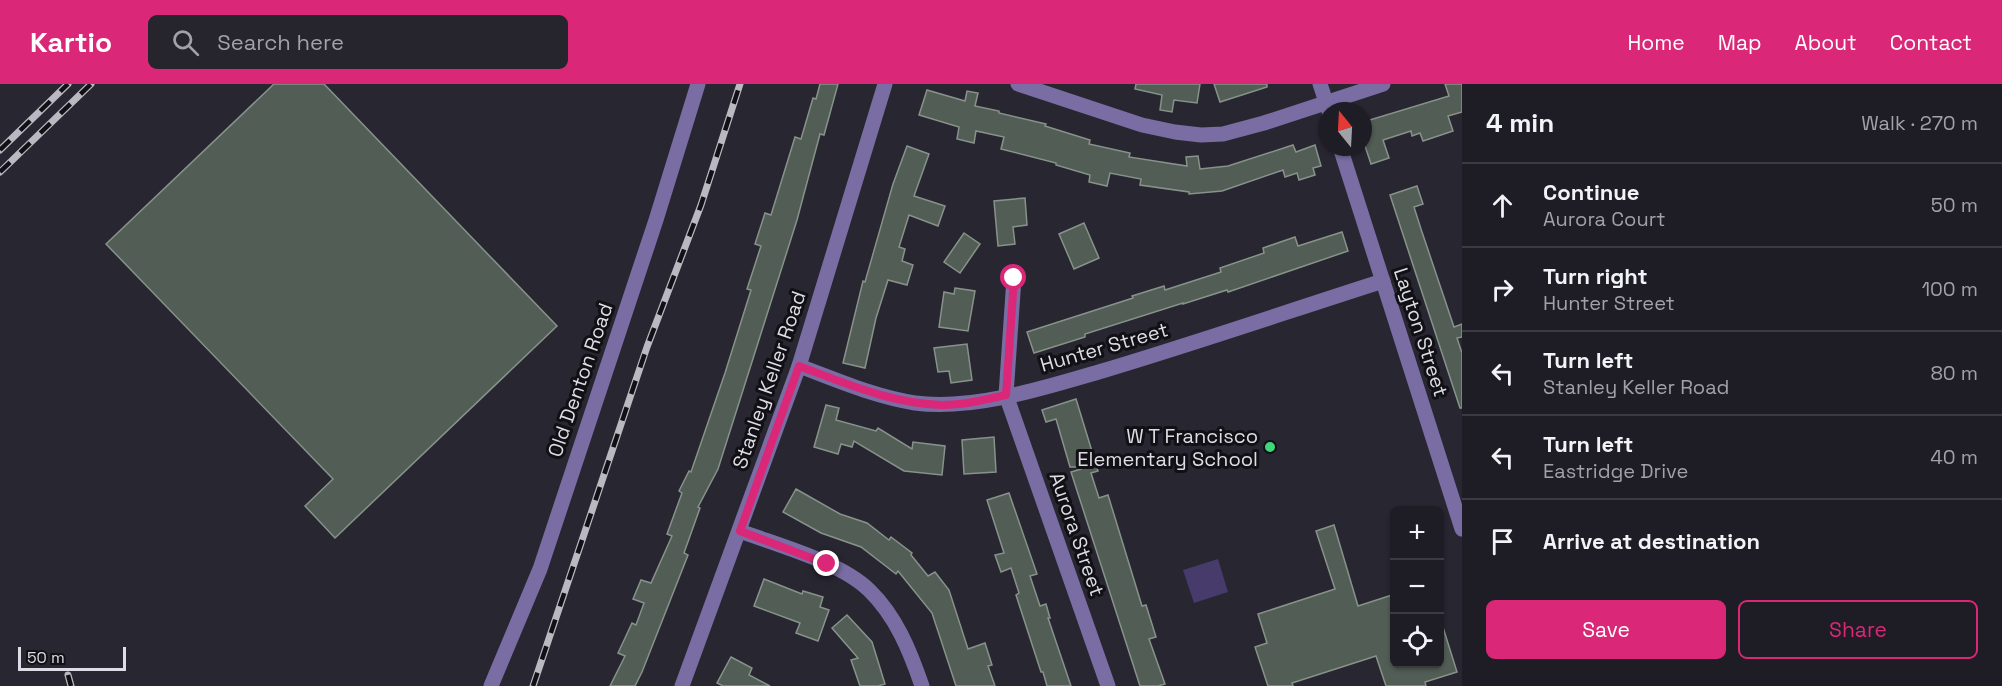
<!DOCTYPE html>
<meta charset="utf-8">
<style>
body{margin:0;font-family:"Space Grotesk",sans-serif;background:#26252d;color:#f1f3f6}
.controls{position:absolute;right:18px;bottom:18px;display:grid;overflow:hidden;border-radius:9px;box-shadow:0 2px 4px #0004}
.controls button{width:54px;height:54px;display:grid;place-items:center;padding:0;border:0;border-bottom:2px solid #3c3a42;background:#1e1c25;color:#f1f3f6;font:30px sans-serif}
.compass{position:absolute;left:1318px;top:18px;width:54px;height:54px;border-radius:50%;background:#1e1c25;box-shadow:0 2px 4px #0004;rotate:342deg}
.scale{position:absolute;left:18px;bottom:15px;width:108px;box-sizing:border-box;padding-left:6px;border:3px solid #dedde5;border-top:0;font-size:16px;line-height:21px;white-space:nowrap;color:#dedde5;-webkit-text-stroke:4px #111015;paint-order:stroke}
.stop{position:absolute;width:18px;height:18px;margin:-14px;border:4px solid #db2777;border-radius:50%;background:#fff}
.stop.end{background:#db2777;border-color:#fff;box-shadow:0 2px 6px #0008}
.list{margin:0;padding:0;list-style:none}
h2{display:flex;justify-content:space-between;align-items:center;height:78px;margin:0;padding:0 24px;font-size:26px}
h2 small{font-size:20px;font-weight:400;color:#a1a1a7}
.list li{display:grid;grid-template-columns:39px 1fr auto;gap:18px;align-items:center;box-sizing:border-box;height:84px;padding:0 24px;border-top:2px solid #3c3a42}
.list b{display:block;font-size:22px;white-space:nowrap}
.list p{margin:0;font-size:20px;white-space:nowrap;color:#a1a1a7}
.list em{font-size:20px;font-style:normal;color:#a1a1a7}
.actions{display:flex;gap:12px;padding:18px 24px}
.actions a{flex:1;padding:14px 0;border:2px solid #db2777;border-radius:9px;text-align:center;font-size:21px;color:#db2777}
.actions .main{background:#db2777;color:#fff}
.icon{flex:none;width:33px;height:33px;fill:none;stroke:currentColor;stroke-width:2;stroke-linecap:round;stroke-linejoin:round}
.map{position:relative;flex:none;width:1462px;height:602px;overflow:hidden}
header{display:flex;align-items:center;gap:36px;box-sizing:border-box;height:84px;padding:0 30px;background:#db2777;color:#fff}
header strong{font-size:28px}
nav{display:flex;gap:33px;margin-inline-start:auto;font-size:21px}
.search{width:420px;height:54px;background:#26252d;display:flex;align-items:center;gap:15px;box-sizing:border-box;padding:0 21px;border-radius:9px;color:#a1a1a7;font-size:22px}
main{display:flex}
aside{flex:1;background:#1e1c25}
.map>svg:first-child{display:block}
.green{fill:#473b6c}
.building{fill:#525e55;stroke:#87938a;stroke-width:1.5}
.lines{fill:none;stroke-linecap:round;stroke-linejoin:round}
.minor{stroke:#796da3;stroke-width:15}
.rail-casing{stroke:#bab9c2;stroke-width:7}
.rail{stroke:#111015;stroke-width:4.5;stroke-dasharray:14;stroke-linecap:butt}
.route{stroke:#db2777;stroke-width:8}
.poi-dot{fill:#3fd77d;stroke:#111015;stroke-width:2}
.labels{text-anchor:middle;stroke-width:6;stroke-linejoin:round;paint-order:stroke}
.street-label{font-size:20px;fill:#dedde5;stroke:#111015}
.poi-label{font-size:20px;fill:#dedde5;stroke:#111015;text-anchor:end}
</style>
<header>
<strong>Kartio</strong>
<div class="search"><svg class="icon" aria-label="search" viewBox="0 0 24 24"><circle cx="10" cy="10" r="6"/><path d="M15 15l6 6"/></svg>Search here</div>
<nav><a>Home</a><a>Map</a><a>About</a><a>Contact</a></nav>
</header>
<main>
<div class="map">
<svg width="1462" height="602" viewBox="0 0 1462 602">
<rect width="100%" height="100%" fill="#282631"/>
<path class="green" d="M1218 475 1228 508 1194 519 1183 486Z"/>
<g class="building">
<path d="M274 0H324L557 242 335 454 305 422 333 395 106 160Z"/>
<path d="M820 0H838L824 51 820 50 797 136 718 385 698 423 700 424 684 469 688 471 642 588 635 602H610L625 572 618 569 632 539 636 541 644 519 633 515 641 496 651 499 672 452 667 450 682 409 679 407 689 387 691 388 725 289 751 206 747 205 761 162 755 160 765 129 771 131 795 53 801 55 813 14 816 15Z"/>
<path d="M1136 0H1200L1197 19 1174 16 1172 28 1160 26 1162 11 1135 5Z"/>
<path d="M1214 0H1267V3L1220 18Z"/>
<path d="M1445 0H1462V28L1448 32 1453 47 1423 57 1420 49 1412 52 1411 47 1383 56 1389 74 1371 80 1363 56V38L1449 12Z"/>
<path d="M927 6 965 17 967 7 978 9 975 22 999 27V29L1046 40 1045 42 1090 56 1089 60 1130 69 1129 73 1187 82 1186 73 1198 72 1200 85 1228 82 1293 61 1296 68 1315 61 1321 82 1313 84 1315 91 1299 96 1297 89 1285 93 1283 86 1222 107 1189 110V108L1140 101 1141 95 1110 89 1107 102 1089 98 1090 91 1056 81V79L1001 65 1004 53 976 47 974 59 957 55 959 43 919 31Z"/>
<path d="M907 62 929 70 914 112 945 122 938 142 909 131 899 163 905 165 902 177 913 181 907 201 888 196 876 234 865 284 843 279 863 197 865 198 893 100Z"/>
<path d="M1417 102 1423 120 1414 123 1421 145 1454 243 1462 240V253L1457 254 1462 269V324H1460L1390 111Z"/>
<path d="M1025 114 1027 141 1013 143 1015 160 998 162 994 117Z"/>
<path d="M1084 139 1099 174 1074 185 1059 150Z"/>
<path d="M1342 148 1348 167 1228 208 1227 206 1183 220V219L1085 250V253L1034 269 1027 248 1133 214 1132 212 1164 202 1165 206 1221 188 1220 184 1264 169 1263 164 1295 153 1298 162Z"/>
<path d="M964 149 980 160 960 189 944 178Z"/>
<path d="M955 204 975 207 968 247 939 243 944 208 954 210Z"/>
<path d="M967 260 972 296 951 299 949 287 938 288 934 264Z"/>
<path d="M1076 315 1098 387 1091 389 1099 414 1108 411 1142 522 1146 521 1156 553 1149 555 1165 600 1158 602H1140L1071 388 1081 385 1080 383H1070L1056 335 1046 338 1042 326Z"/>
<path d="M826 321 839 324 836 336 876 347 878 344 912 365 913 358 945 362 942 391 904 387 854 357 852 363 841 360 838 370 814 363Z"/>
<path d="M994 353 996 388 964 390 962 356Z"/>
<path d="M796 405 840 430 867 439 889 456 891 453 912 469 911 471 928 492 935 488 949 506 968 565 985 559 992 581 988 582 995 602H956L932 529 898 487 896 490 861 463 821 449 783 428Z"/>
<path d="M1009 409 1037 490 1030 492 1040 522 1046 520 1050 534H1048L1071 602H1047L1043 588H1041L1016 511 1019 509 1011 484 1001 488 995 471 1004 469 987 416Z"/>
<path d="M1334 441 1358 522 1395 510V579H1440V540H1442L1457 588 1425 598 1426 602H1386L1376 572 1292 599 1293 602H1268L1255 563 1267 559 1258 530 1335 505 1316 447Z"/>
<path d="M764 495 802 510 803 507 823 513 820 523 829 526 818 557 796 549 800 539 754 522Z"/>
<path d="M847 531 872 558 885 600 878 602H860L851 576 858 574 832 544Z"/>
<path d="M731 573 752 584 749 591 770 602H723L717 599Z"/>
</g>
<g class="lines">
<g class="minor">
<path d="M1018 0 1142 41 1175 48 1201 51 1223 50 1264 39 1383 0"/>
<path d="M1320 0 1329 27"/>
<path d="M1340 63 1462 445"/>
<path d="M1014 194 1006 311 1108 602"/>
<path d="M799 282C837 296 875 313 915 319 973 327 1047 303 1102 287 1196 259 1289 227 1383 197"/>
<path d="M740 447C777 461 841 478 869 506 896 532 910 567 922 602"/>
<path d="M491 602 540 485 656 136 698 0"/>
<path d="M682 602 799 282 885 0"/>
</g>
<defs>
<g id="rail">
<path d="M0 66 68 0"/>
<path d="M0 88 91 0"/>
<path d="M68 591 71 602"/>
<path d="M533 602 647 263 701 121 740 0"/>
</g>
</defs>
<use href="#rail" class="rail-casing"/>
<use href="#rail" class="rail"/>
</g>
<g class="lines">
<path class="route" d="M827 480 740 447 799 282C845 299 892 320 942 321 964 321 984 316 1006 311L1014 194"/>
</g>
<circle class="poi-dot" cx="1270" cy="363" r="6"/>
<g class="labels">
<g class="street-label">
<text transform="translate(1421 248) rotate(72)" y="7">Layton Street</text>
<text transform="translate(1104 263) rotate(-16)" y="7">Hunter Street</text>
<text transform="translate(580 296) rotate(-71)" y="7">Old Denton Road</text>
<text transform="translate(769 296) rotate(-71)" y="7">Stanley Keller Road</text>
<text transform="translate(1077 450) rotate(71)" y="7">Aurora Street</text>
</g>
<g class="poi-label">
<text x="1258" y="359">W T Francisco<tspan x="1258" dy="23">Elementary School</tspan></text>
</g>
</g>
</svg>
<div class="controls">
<button>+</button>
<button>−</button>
<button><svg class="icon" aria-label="locate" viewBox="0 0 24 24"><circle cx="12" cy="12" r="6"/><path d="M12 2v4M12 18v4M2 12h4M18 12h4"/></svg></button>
</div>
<svg class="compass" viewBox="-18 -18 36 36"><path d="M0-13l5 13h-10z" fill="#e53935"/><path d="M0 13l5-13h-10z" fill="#a1a1a7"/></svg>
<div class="scale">50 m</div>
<div class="stop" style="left:1014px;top:194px"></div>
<div class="stop end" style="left:827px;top:480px"></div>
</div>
<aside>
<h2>4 min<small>Walk · 270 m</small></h2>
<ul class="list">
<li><svg class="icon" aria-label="ahead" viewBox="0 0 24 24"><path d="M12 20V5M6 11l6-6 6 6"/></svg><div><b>Continue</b><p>Aurora Court</p></div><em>50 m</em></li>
<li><svg class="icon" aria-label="right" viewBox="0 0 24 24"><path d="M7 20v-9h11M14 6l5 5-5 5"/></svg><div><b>Turn right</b><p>Hunter Street</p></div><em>100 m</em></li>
<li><svg class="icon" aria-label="left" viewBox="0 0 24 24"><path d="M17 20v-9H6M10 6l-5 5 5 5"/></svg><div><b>Turn left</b><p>Stanley Keller Road</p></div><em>80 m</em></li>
<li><svg class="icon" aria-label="left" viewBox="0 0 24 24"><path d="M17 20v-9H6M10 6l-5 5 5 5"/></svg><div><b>Turn left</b><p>Eastridge Drive</p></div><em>40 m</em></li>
<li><svg class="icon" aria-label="arrive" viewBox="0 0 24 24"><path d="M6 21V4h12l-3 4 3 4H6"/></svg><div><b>Arrive at destination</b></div></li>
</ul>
<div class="actions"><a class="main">Save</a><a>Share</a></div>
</aside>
</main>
